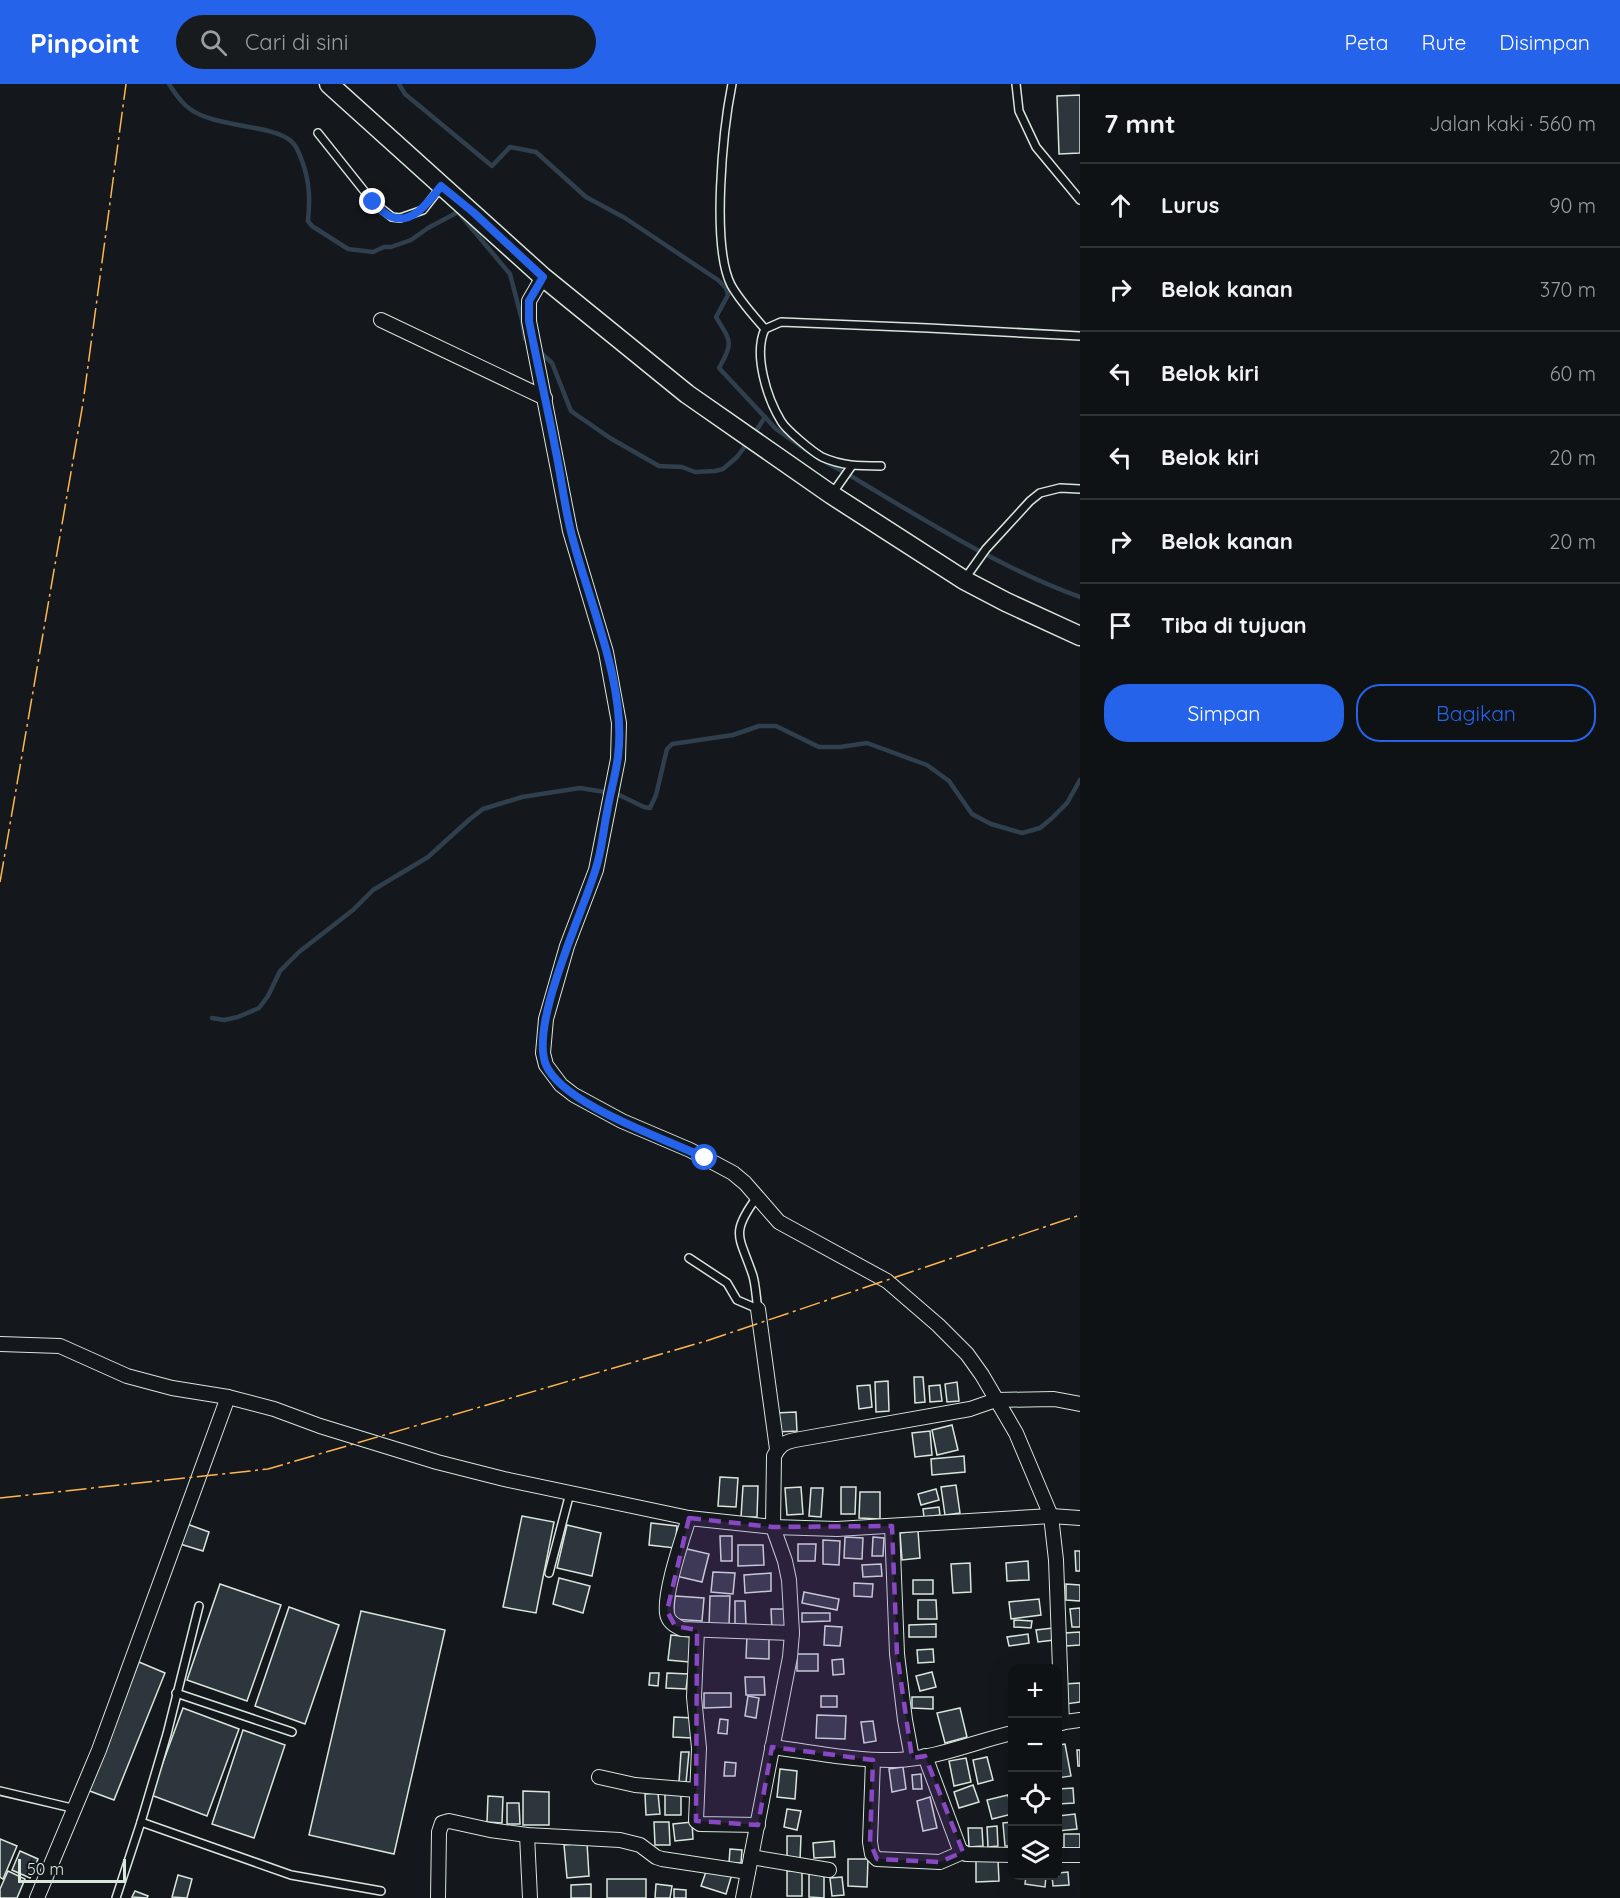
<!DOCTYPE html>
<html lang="id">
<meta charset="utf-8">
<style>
body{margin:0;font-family:Quicksand,sans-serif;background:#181b1e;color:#f1f3f6}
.controls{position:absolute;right:18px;bottom:18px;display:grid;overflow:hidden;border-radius:12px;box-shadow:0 6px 24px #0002}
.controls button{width:54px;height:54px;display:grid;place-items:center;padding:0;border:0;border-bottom:2px solid #2f3234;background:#0f1215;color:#f1f3f6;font:30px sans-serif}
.scale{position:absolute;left:18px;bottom:15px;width:108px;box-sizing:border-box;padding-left:6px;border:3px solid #d8e6dc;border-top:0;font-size:16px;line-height:21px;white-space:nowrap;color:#d8e6dc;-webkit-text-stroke:4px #14181c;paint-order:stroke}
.stop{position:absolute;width:18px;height:18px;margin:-14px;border:4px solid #2563eb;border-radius:50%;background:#fff}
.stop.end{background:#2563eb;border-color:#fff;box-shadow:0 2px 6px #0008}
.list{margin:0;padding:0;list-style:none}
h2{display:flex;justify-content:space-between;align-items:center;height:78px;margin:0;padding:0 24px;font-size:26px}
h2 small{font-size:20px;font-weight:400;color:#9b9ea0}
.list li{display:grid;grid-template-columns:39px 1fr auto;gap:18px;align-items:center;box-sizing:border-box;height:84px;padding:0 24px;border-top:2px solid #2f3234}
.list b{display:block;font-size:22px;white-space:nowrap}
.list em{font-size:20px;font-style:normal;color:#9b9ea0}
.actions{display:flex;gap:12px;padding:18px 24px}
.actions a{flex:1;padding:14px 0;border:2px solid #2563eb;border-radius:24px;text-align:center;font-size:21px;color:#2563eb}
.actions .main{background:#2563eb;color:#fff}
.icon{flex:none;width:33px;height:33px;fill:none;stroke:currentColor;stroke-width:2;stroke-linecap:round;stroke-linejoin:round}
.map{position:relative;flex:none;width:1080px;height:1814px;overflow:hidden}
header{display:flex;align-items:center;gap:36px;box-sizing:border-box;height:84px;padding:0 30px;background:#2563eb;color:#fff}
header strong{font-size:28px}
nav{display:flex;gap:33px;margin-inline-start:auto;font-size:21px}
.search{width:420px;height:54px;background:#181b1e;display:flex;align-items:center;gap:15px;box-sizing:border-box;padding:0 21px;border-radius:33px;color:#9b9ea0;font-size:22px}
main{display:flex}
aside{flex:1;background:#0f1215}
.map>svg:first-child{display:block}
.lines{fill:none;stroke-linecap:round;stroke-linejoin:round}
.stream{stroke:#2f3f4d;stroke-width:4.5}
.building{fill:#2c363c;stroke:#d8e6dc;stroke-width:1.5}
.lane-casing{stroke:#d8e6dc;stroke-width:10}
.street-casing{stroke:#d8e6dc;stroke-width:16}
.secondary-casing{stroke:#d8e6dc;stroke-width:21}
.lane{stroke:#14181c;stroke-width:7}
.street{stroke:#14181c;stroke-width:14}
.secondary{stroke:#14181c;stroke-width:18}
.power{stroke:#ffb74d;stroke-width:1.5;stroke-dasharray:21 4.5 3 4.5;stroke-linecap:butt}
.route{stroke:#2563eb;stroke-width:8}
.marked{fill:#8948c3;fill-opacity:0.2;stroke:#8948c3;stroke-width:4.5;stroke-dasharray:12 8;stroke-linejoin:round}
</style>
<header>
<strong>Pinpoint</strong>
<div class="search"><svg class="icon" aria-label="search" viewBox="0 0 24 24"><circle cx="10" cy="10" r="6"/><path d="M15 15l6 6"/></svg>Cari di sini</div>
<nav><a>Peta</a><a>Rute</a><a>Disimpan</a></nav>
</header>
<main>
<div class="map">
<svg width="1080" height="1814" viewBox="0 0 1080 1814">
<rect width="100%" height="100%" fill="#14181c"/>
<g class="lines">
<g class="stream">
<path d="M169 0C175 9 180 18 190 25 216 44 271 40 291 57 297 62 300 71 302 77 310 98 310 116 308 137L312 142 348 165 373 168 384 163H391L411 156 428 144 458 128 510 190 522 236 525 255 529 258"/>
<path d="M399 0 405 10 492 82 510 63 536 68 586 113 625 134 718 196 726 204 728 211 716 233C731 258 734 258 719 284L776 345 809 368"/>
<path d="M540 268 552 279 571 327 610 354 659 382 682 383 695 388 715 387 723 385 737 373 749 357"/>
<path d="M754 350 765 333"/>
<path d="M819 374C832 383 846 388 859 397 931 440 1001 484 1080 513"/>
<path d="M212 934 224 936 238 933 259 924 268 912 280 887 299 868 353 826 373 806 428 773 470 735 483 725 522 713 580 704 617 710 644 723 650 724 656 711 667 665 672 660 733 651 759 642H776L819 663H840L867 659 927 681 949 697 972 730 991 740 1022 749 1040 744 1051 735 1067 719 1080 696"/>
</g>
</g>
<g class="building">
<path d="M1080 11V69L1059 70 1057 12Z"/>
<path d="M914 1293H923L925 1318 915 1319Z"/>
<path d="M888 1297 889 1327 876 1328 875 1298Z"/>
<path d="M957 1298 959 1317 947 1318 945 1300Z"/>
<path d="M870 1301 872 1323 859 1325 857 1302Z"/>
<path d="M940 1301 942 1317 930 1318 929 1302Z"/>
<path d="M796 1328 797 1347 776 1348 775 1329Z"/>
<path d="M952 1341 958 1366 937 1371 932 1346Z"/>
<path d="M930 1347 932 1371 915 1373 912 1349Z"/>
<path d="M964 1372 965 1388 932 1391 931 1375Z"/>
<path d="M720 1393 738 1394 736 1423 718 1422Z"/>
<path d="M956 1401 960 1429 945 1431 941 1403Z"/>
<path d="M743 1402H758L757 1433H741Z"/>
<path d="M801 1403 803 1430 787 1431 785 1404Z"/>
<path d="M841 1403H856L855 1430H841Z"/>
<path d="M811 1404H823L821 1433 809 1432Z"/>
<path d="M936 1405 939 1416 921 1421 918 1410Z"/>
<path d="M860 1408H880V1435L859 1434Z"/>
<path d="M939 1423 940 1431 924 1433 923 1425Z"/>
<path d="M522 1432 554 1438 536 1529 503 1523Z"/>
<path d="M651 1439 677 1442 675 1464 649 1461Z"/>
<path d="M187 1440 209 1448 203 1467 180 1460Z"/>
<path d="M567 1441 601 1449 592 1492 557 1484Z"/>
<path d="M918 1447 920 1474 902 1476 900 1449Z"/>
<path d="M720 1452H732V1477H721Z"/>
<path d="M845 1453 863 1454 862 1475 844 1474Z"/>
<path d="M873 1453 884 1454 883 1472H872Z"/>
<path d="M823 1456 840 1457 839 1481 823 1480Z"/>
<path d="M798 1460H816L815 1477H798Z"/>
<path d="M738 1461H763L764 1481 738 1482Z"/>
<path d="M683 1464 709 1470 702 1498 676 1492Z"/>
<path d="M1075 1467H1080V1487H1076Z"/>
<path d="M1028 1477 1029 1496 1007 1497 1006 1479Z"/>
<path d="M970 1479 971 1508 953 1509 951 1480Z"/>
<path d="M881 1480 882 1492 863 1493 862 1481Z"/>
<path d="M713 1488 735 1489 733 1510 711 1508Z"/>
<path d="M771 1489V1507L745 1509 744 1491Z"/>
<path d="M559 1494 590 1502 583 1529 553 1520Z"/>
<rect x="913" y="1496" width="20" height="14"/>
<path d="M854 1499 873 1500 872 1513 854 1512Z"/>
<path d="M220 1500 281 1521 247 1617 187 1596Z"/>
<path d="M1066 1500 1080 1501V1517L1066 1516Z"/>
<path d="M804 1508 839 1515 837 1526 802 1519Z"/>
<path d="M675 1512 704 1514 702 1537 673 1535Z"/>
<path d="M710 1512H730L729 1542H709Z"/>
<path d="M1039 1515 1041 1531 1011 1535 1009 1518Z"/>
<path d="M918 1516H936L937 1535H918Z"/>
<path d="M735 1517H745L746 1543H735Z"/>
<path d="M289 1523 339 1541 305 1640 255 1622Z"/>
<path d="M1080 1524V1543H1072L1070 1525Z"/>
<path d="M771 1525H786V1547H772Z"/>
<path d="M361 1527 445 1546 394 1770 309 1751Z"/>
<path d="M802 1529H830V1537L802 1538Z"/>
<path d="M1014 1536 1032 1537 1031 1544 1014 1543Z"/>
<path d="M936 1540V1553H909V1541Z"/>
<path d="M825 1542 842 1543 840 1562 824 1561Z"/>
<path d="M1053 1544 1054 1556 1038 1558 1036 1546Z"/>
<path d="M1080 1548V1561L1066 1562 1065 1549Z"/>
<path d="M1028 1550 1029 1559 1009 1562 1007 1553Z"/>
<path d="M671 1551 691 1553 689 1578 668 1576Z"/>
<path d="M747 1551H769V1575L746 1574Z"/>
<path d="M933 1565 934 1578 918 1579 917 1566Z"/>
<rect x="797" y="1570" width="21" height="17"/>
<path d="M843 1575 844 1590 833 1591 832 1576Z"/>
<path d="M139 1578 165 1589 114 1716 87 1706Z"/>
<path d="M932 1588 936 1603 920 1607 916 1592Z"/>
<path d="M650 1589H659L658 1602 649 1601Z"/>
<path d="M667 1589 688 1590 686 1605 666 1604Z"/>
<path d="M745 1593H764L765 1611H746Z"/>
<path d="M1080 1599V1618L1066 1620 1064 1600Z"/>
<path d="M704 1609H731V1623L704 1624Z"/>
<path d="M748 1612 759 1614 756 1634 745 1632Z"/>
<rect x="821" y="1612" width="16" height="11"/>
<path d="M912 1613H933V1625L912 1624Z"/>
<path d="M183 1624 239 1645 207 1732 151 1711Z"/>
<path d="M960 1624 967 1653 945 1659 937 1629Z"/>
<path d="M817 1631 846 1632 845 1655 816 1654Z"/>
<path d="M674 1633 693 1634 692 1654 673 1653Z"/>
<path d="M720 1635 728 1636 727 1650 718 1649Z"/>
<path d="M873 1637 876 1657 864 1659 861 1638Z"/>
<path d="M243 1646 285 1661 254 1754 212 1740Z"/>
<path d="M1065 1660 1071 1692 1058 1694V1661Z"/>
<path d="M1077 1666H1080V1682H1078Z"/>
<path d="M681 1668H689L686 1699 679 1698Z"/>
<path d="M987 1673 993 1696 978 1700 973 1676Z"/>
<path d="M966 1674 971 1698 954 1702 949 1677Z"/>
<path d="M725 1678 736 1679 735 1692H724Z"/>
<path d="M903 1683 906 1705 892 1708 889 1685Z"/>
<path d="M780 1685 797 1687 795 1715 777 1713Z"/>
<path d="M921 1690 922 1705H913L912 1691Z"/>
<path d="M973 1701 979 1718 959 1724 954 1708Z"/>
<path d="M1073 1704 1074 1719 1058 1720V1705Z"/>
<path d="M523 1707 549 1708V1741H523Z"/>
<path d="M658 1709 660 1730 646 1731 645 1710Z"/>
<rect x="665" y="1710" width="16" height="21"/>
<path d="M1008 1711 1012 1730 992 1735 987 1716Z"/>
<path d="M488 1712 503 1713 502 1739 487 1738Z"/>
<path d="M930 1713 937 1744 923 1747 917 1717Z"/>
<path d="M507 1719H519L520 1740H507Z"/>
<path d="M787 1725 801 1727 797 1746 784 1743Z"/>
<path d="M1075 1730 1077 1745 1058 1747V1732Z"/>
<path d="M654 1738H669L670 1761H655Z"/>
<path d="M692 1738 693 1755 675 1757 673 1740Z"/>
<path d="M1012 1738V1762H1005L1003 1739Z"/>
<path d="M997 1742 998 1762 988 1763 987 1743Z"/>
<path d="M968 1744H982L983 1762 969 1763Z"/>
<rect x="1064" y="1750" width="16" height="14"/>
<path d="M787 1752H801L800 1776H787Z"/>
<path d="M0 1755 17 1762 3 1795 0 1793Z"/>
<path d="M834 1757 835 1773 814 1774 813 1759Z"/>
<path d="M587 1759 589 1792 567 1794 564 1761Z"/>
<path d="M730 1765 742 1766 741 1779H729Z"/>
<path d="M20 1767 38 1775 30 1794 12 1786Z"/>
<path d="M848 1775H868L867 1803 848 1802Z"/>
<path d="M998 1776 999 1797 976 1798V1777Z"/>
<path d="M708 1782 732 1790 726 1810 701 1802Z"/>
<path d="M8 1787 25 1795 17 1814H0V1805Z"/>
<rect x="787" y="1787" width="15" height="25"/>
<path d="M1068 1788 1069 1801 1053 1802 1052 1792H1058V1789Z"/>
<path d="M809 1790H824V1814L809 1813Z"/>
<path d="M178 1791 192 1795 187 1814 172 1813Z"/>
<path d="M1026 1792H1046L1045 1803 1025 1800Z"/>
<path d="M842 1793 844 1811 832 1812 830 1794Z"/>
<rect x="607" y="1795" width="39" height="19"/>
<path d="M591 1800V1814H571V1801Z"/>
<path d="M656 1800 672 1802 670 1814H655Z"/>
<path d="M674 1805 686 1806V1814H674Z"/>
<path d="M135 1807 148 1812 147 1814 132 1813Z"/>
</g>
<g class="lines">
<defs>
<g id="lane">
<path d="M732 0C723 45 711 161 731 201 740 217 753 231 765 245"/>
<path d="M1016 0 1019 27 1036 63 1080 116"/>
<path d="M318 49 373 118 392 133 400 134 423 126 441 103"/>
<path d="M881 382C859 382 842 382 822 373 813 368 786 346 781 337 767 314 753 270 765 245L781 238 928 244 1080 252"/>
<path d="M832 410 851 383"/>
<path d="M964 496 986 465 1030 417 1040 409 1060 404 1080 405"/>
<path d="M757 1113C729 1151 740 1152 753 1192 756 1203 756 1214 758 1225"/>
<path d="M689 1174 727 1199 737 1216 758 1225"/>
<path d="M549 1489 570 1409"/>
<path d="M176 1609 292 1648"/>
<path d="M0 1707 76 1725"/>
<path d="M141 1738 167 1650 199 1522"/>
<path d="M116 1814 141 1738 291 1791 381 1807"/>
</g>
<g id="street">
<path d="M543 193 529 217V237L570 447 606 568 619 639 618 675 596 786 567 862 546 935 543 969 546 981 561 1001 574 1011 622 1037 690 1066 733 1089 745 1099 779 1138 887 1197 938 1241 967 1270 982 1291 1016 1349 1051 1432 1056 1476 1062 1639"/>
<path d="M381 236 545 314"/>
<path d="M758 1225 777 1365"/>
<path d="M0 1260 60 1262 127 1292 172 1304 228 1313 274 1325 320 1342 437 1378 504 1395 689 1434 773 1443 837 1445 1051 1432 1080 1434"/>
<path d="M689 1434C683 1453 661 1516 668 1533 670 1539 676 1542 682 1545L792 1549"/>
<path d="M892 1442 897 1570 905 1636 912 1674"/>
<path d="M697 1546 694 1613 699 1664 696 1737 700 1740 758 1741"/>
<path d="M1058 1639 1080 1636"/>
<path d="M772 1663C813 1668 855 1677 896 1676 935 1675 974 1658 1012 1649"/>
<path d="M925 1672 960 1766 966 1770 1012 1771"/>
<path d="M873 1676 870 1758 872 1770 877 1775 940 1778 963 1768"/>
<path d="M599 1693 635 1701 696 1706"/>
<path d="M527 1751 530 1814"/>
<path d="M1058 1771H1080"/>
<path d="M751 1773 829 1786"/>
<path d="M37 1814 99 1666 228 1313"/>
<path d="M438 1814 439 1748 442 1739 449 1737 490 1746 527 1751 620 1756 640 1761 656 1773 662 1775 748 1788"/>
<path d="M743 1814 790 1573 792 1549 789 1496 785 1477 773 1443 774 1372C779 1362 784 1358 795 1356L970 1325 996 1316 1054 1315 1080 1320"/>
</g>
<path id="secondary" d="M329 0 543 193 687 310 832 411 964 496 1006 518 1080 552"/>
</defs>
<use href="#lane" class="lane-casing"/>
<use href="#street" class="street-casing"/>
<use href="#secondary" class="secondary-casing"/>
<use href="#lane" class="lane"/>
<use href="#street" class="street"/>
<use href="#secondary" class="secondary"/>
<g class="power">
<path d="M0 798 83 319 126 0"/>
<path d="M0 1414 268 1385 706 1257 1080 1131"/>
</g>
</g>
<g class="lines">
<path class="route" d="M373 118C378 123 385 131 392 133 413 141 430 116 441 102L473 128 543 193 529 217V237C537 279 547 321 555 363 561 391 564 420 571 448 588 517 627 600 618 672 616 690 610 709 607 728 603 747 602 766 596 784 583 829 529 940 546 981 563 1021 667 1055 705 1074"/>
</g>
<path class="marked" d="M689 1434 773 1443 892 1442 897 1570 912 1674 925 1672 963 1768 940 1778 877 1775 870 1758 873 1676 772 1663 758 1741 696 1737 697 1546 675 1542 667 1527Z"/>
</svg>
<div class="controls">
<button>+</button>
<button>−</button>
<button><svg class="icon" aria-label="locate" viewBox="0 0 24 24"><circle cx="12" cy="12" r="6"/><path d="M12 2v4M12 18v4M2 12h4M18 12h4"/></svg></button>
<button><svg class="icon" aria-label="layers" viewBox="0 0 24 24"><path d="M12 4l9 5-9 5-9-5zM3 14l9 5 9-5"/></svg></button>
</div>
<div class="scale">50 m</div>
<div class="stop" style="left:705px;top:1074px"></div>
<div class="stop end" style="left:373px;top:118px"></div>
</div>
<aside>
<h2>7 mnt<small>Jalan kaki · 560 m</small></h2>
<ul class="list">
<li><svg class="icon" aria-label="ahead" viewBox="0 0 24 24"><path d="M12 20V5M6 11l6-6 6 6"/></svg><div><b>Lurus</b></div><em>90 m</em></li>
<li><svg class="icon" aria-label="right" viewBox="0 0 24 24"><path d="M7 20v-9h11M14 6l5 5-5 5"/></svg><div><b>Belok kanan</b></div><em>370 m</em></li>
<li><svg class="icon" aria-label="left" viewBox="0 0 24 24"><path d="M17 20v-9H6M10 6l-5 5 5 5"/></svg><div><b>Belok kiri</b></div><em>60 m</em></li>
<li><svg class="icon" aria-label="left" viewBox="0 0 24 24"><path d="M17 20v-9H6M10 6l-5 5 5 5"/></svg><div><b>Belok kiri</b></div><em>20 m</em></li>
<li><svg class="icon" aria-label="right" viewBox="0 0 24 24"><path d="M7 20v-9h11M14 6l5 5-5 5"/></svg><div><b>Belok kanan</b></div><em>20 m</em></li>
<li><svg class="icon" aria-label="arrive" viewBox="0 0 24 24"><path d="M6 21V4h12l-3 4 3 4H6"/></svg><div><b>Tiba di tujuan</b></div></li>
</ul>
<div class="actions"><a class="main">Simpan</a><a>Bagikan</a></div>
</aside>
</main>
